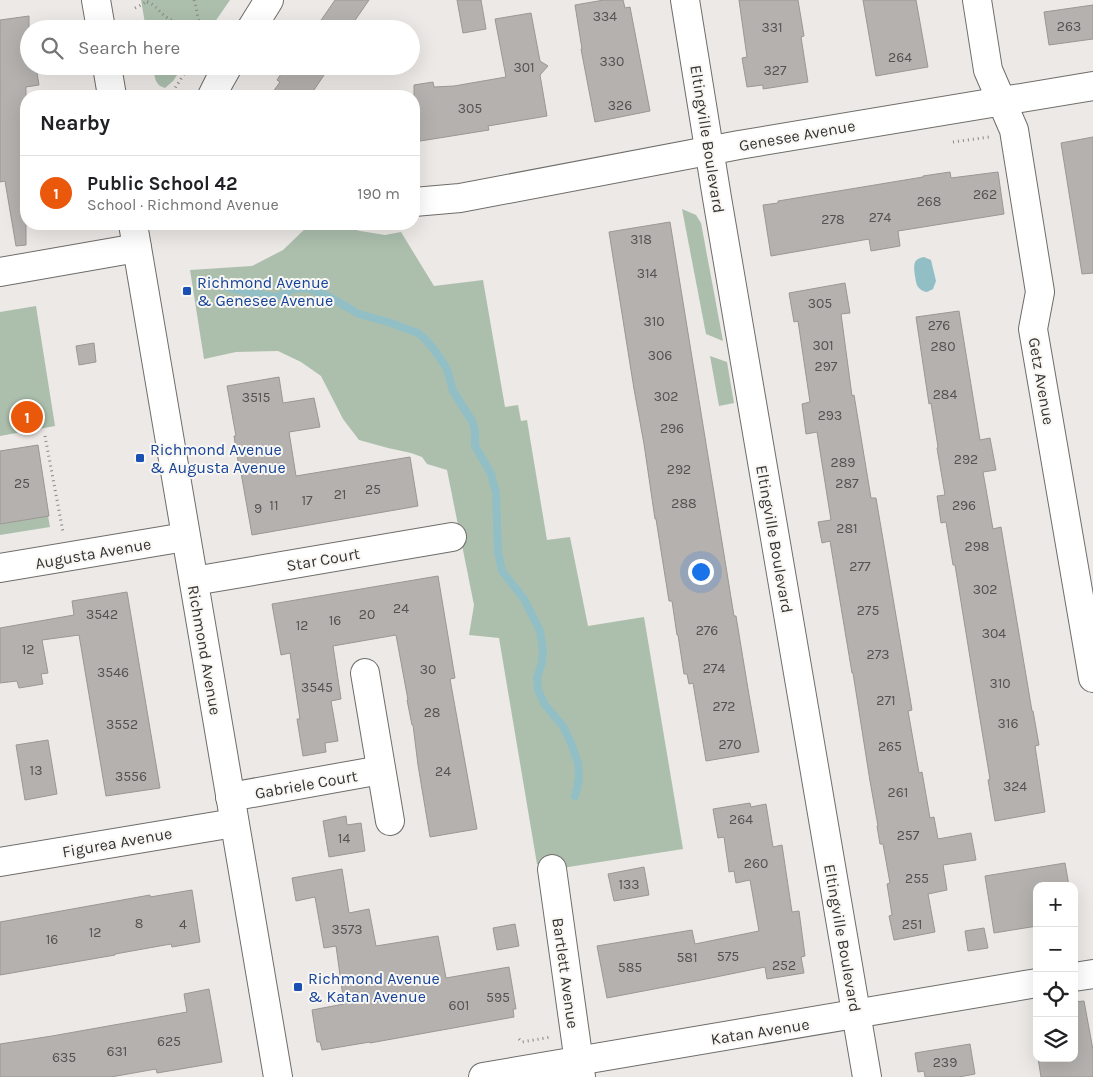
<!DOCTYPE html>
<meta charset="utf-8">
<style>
body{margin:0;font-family:Karla,sans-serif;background:#f6f6f6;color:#202124}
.controls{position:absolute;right:15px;bottom:15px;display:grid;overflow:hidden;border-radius:10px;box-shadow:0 5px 20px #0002}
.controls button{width:45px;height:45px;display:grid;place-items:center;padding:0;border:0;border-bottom:1px solid #e0e0e0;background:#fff;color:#202124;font:25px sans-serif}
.you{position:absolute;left:700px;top:571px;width:18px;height:18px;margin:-12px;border:4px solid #fff;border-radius:50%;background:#1a73e8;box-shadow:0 0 0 8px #1a73e833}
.badge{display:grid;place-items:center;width:32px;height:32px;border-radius:50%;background:#ea580c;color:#fff;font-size:16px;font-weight:700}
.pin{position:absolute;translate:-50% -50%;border:2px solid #fff;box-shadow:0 1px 5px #0006}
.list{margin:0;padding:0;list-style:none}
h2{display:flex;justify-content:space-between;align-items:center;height:65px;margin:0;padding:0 20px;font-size:21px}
h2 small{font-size:16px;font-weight:400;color:#757577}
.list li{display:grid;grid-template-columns:32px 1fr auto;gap:15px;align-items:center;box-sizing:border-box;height:75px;padding:0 20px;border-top:1px solid #e0e0e0}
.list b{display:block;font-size:19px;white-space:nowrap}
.list p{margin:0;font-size:16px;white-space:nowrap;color:#757577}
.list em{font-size:16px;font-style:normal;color:#757577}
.icon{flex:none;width:28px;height:28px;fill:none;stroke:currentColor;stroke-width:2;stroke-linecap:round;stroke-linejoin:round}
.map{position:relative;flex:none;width:1093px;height:1077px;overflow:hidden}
.search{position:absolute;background:#fff;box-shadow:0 5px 20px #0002;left:20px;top:20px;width:400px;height:55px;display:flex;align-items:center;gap:12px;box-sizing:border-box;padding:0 18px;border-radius:28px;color:#757577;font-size:19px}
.panel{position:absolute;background:#fff;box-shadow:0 5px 20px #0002;left:20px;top:90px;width:400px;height:140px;border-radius:20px}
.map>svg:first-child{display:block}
.green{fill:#acbfad}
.water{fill:#92bfc6}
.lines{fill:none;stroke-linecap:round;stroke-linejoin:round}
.stream{stroke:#92bfc6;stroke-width:8}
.building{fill:#b4b1ae;stroke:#9a9794}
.minor-casing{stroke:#6f6d6a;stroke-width:30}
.major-casing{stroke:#6f6d6a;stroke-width:30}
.path{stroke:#898785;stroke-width:3;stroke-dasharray:1 4;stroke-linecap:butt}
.minor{stroke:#fff;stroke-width:28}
.major{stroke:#fff;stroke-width:28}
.transit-dot{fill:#1a4fb4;stroke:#f9f7f3;stroke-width:2}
.labels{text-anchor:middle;stroke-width:4;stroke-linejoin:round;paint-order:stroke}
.number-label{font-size:14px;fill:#555352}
.street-label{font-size:16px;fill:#353433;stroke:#f9f7f3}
.transit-label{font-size:16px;fill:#164399;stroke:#f9f7f3;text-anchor:start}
</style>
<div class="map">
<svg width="1093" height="1077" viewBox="0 0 1093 1077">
<rect width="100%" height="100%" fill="#ece9e6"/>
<g class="green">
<path d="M141 0H230L210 29H146Z"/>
<path d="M153 66H183L173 81 165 88C154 85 155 76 153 66Z"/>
<path d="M682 209 696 215 701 223 723 341 706 334Z"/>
<path d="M310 224H334L360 231 385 235 401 232 434 286 483 280 505 407 518 405 521 421 527 420 547 540 570 537 588 626 644 617 683 849 562 868 561 861 537 864 499 638 469 635 474 605 447 470 427 464 422 457 411 453 388 448 359 440 343 419 321 376 301 362 278 351 236 352 204 359 190 270 252 266 283 250Z"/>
<path d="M36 306 55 426 0 436V312Z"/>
<path d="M710 356 727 362 734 403 719 406Z"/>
<path d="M48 516 50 527 0 535V524Z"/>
</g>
<path class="water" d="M924 257 931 260 936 281 933 289 927 292C923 291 922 291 919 288 916 285 916 281 915 276 914 266 912 259 924 257Z"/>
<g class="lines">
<path class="stream" d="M212 281 233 289 269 296 276 297 284 294 292 289 306 288 326 295 359 314 388 322 418 333 426 340 435 351 447 369 453 391 472 421 475 430V446L491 474 496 493 498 552 502 571 524 599 540 631 543 650 542 662 537 678 538 690 545 705 563 726 571 743 578 763 579 777 577 789 575 796"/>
</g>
<g class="building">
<path d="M335 0H369L349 29H315Z"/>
<path d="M457 0H481L486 29 463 33Z"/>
<path d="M604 0H623L625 8 630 7 650 111 595 122 581 49H582L575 5Z"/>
<path d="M739 0H798L804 36 801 37 808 82 763 89V85L747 87 742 58 747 57Z"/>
<path d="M863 0H916L928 67 876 76Z"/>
<path d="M1093 5V39L1049 45 1044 12Z"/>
<path d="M531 13 540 61 548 66 540 75 547 116 488 126 489 130 414 142V85L433 82 434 87 454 86 506 77 495 19Z"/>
<path d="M29 16V66H36L39 85 26 87V245L16 246 5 181 0 182V20Z"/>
<path d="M286 66H330L310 96H270L280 82 277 80Z"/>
<path d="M1093 137V273L1082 274 1061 143Z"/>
<path d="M950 172 951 178 998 172 1004 214 898 231 900 246 871 251 869 239 771 256 763 205 778 203V201L923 177V176Z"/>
<path d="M670 222 734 616H736L748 689 759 752 706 761 693 683 689 684 687 674H684L678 635H677L672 601H669L656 519H655L644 444 634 389 609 232Z"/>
<path d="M845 283 850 313 841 314 852 396 854 395 871 498H876L912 710 908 711 919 773 922 772 930 818 934 817 938 839 971 833 976 860 943 865 947 890 928 894 935 932 894 940 889 916 892 915 887 884 890 883 883 844H880L877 826H878L870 781 853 673H852L830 541 822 543 818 522 831 520 817 432 806 434 802 404 810 402 798 321 794 322 789 293Z"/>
<path d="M959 311 980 440 990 438 996 470 983 472 993 529 1001 527 1032 711H1033L1039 745 1035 746 1045 812 995 821 988 780 990 779 980 719 955 565H953L946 522 941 523 937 496 945 495 937 448 938 447 931 403 929 404 916 317Z"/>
<path d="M94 343 96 362 79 365 76 346Z"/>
<path d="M279 377 283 403 314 398 320 427 289 432 296 476 410 457 418 506 252 535 240 467H239L234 436H236L227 386Z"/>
<path d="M38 445 49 516 0 524V451Z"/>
<path d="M438 576 455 678 450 679 477 829 430 837 418 765 413 725H412L407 700H408L396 635 333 646 341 699 331 701 338 741 325 743 326 752 303 756 297 719H300L290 653 281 655 272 604Z"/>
<path d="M127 592 160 788 106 796 79 635 42 640 48 673 41 674 43 684 19 688 17 681 0 683V628L74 615 72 601Z"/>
<path d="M48 740 57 794 25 800 16 745Z"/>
<path d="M750 803 751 807 766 804 773 847 782 845 792 912 799 911 805 956 801 957 804 973 767 979 765 967 701 980 607 998 597 946 692 930 695 944 759 931 750 880 736 883 734 871 729 872 724 837 718 838 713 809Z"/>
<path d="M346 816 347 825 361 823 365 851 329 857 323 821Z"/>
<path d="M1065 863 1069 886H1037V926L994 933 985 876Z"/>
<path d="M644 867 649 895 614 901 608 874Z"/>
<path d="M342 869 349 913 369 909 376 946 438 936 446 978 509 967 516 1009H513L514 1017 370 1043V1042L322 1050 320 1042H317L312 1010 344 1004 336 946 324 948 315 897 296 901 292 878Z"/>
<path d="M192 890 200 942 172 947 171 944 115 954V955L0 975V922L150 895V897Z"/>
<path d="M515 924 519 946 497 950 493 928Z"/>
<path d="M984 928 988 948 968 951 965 931Z"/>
<path d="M209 989 222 1062 157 1073 156 1069 111 1077H0V1044L52 1036 187 1012 184 994Z"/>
<path d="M1084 1001 1093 1050V1077H1041L1038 1058H1074V1002Z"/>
<path d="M970 1044 975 1074 959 1077H925L924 1071 918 1072 915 1053Z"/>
</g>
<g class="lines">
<defs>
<g id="minor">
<path d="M685 0 717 198 867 1077"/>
<path d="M977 0 988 70 1014 130 1040 292 1033 329 1093 678"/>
<path d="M251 29 269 0"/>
<path d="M212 96 220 80 228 66"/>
<path d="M414 202 460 198 739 145 1093 86"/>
<path d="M0 272 137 248"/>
<path d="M0 568 185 537"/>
<path d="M194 581 452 537"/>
<path d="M365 673 390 821"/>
<path d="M230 797 381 770"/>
<path d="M0 862 234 823"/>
<path d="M552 869 581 1077"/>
<path d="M1074 977 1093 974"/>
<path d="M483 1077 1037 983"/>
</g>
<g id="major">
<path d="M96 0 101 29"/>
<path d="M107 66 112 96"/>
<path d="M133 224 278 1077"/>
</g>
</defs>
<use href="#minor" class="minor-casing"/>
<use href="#major" class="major-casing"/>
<g class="path">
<path d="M194 0C198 11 196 20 204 29"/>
<path d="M147 2C157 5 160 14 169 19 177 23 191 23 200 25"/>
<path d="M135 8 143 4 148 0"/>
<path d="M170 96 189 66"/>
<path d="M953 142 989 137"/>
<path d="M45 436 63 532"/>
<path d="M519 1039 522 1042 551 1037"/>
</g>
<use href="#minor" class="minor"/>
<use href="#major" class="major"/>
</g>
<g class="transit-dot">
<rect x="182" y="286" width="10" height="10" rx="2.5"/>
<rect x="135" y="453" width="10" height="10" rx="2.5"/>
<rect x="293" y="982" width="10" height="10" rx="2.5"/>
</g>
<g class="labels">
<g class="number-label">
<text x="605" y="21">334</text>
<text x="1069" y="31">263</text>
<text x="772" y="32">331</text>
<text x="900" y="62">264</text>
<text x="612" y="66">330</text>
<text x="524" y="72">301</text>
<text x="775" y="75">327</text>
<text x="620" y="110">326</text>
<text x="470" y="113">305</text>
<text x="985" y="199">262</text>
<text x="929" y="206">268</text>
<text x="880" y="222">274</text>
<text x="833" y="224">278</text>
<text x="641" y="244">318</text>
<text x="647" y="278">314</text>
<text x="820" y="308">305</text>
<text x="654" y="326">310</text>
<text x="939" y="330">276</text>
<text x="823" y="350">301</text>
<text x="943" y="351">280</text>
<text x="660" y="360">306</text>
<text x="826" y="371">297</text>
<text x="945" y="399">284</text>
<text x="666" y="401">302</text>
<text x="256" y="402">3515</text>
<text x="830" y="420">293</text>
<text x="672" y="433">296</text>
<text x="966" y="464">292</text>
<text x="843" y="467">289</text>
<text x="679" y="474">292</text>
<text x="22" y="488">25</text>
<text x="847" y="488">287</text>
<text x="373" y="494">25</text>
<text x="340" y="499">21</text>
<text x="307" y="505">17</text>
<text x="684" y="508">288</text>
<text x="274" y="510">11</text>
<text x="964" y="510">296</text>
<text x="258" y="513">9</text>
<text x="847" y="533">281</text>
<text x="977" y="551">298</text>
<text x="860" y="571">277</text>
<text x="985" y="594">302</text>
<text x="401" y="613">24</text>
<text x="868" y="615">275</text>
<text x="102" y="619">3542</text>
<text x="367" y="619">20</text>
<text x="335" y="625">16</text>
<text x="302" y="630">12</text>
<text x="707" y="635">276</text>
<text x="994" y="638">304</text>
<text x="28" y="654">12</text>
<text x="878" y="659">273</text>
<text x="714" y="673">274</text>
<text x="428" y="674">30</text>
<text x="113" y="677">3546</text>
<text x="1000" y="688">310</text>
<text x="317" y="692">3545</text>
<text x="886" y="705">271</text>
<text x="724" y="711">272</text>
<text x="432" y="717">28</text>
<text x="1008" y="728">316</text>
<text x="122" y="729">3552</text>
<text x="730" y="749">270</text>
<text x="890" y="751">265</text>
<text x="36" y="775">13</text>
<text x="443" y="776">24</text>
<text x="131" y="781">3556</text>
<text x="1015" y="791">324</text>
<text x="898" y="797">261</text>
<text x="741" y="824">264</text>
<text x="908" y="840">257</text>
<text x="344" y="843">14</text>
<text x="756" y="868">260</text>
<text x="917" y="883">255</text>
<text x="629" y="889">133</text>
<text x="139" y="928">8</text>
<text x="183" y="929">4</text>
<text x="912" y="929">251</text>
<text x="347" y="934">3573</text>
<text x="95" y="937">12</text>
<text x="52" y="944">16</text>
<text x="728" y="961">575</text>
<text x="687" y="962">581</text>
<text x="784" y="970">252</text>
<text x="630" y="972">585</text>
<text x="498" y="1002">595</text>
<text x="459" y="1010">601</text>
<text x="169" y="1046">625</text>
<text x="117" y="1056">631</text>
<text x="64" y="1062">635</text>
<text x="945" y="1067">239</text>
</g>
<g class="street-label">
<text transform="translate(797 135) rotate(-10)" y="6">Genesee Avenue</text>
<text transform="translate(708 139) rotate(81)" y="6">Eltingville Boulevard</text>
<text transform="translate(1042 381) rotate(80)" y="6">Getz Avenue</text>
<text transform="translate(775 539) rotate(80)" y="6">Eltingville Boulevard</text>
<text transform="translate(93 553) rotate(-10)" y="6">Augusta Avenue</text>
<text transform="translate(323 559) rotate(-10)" y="6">Star Court</text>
<text transform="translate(205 650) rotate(80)" y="6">Richmond Avenue</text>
<text transform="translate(306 784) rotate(-10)" y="6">Gabriele Court</text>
<text transform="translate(117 842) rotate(-10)" y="6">Figurea Avenue</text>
<text transform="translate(843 938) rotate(80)" y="6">Eltingville Boulevard</text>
<text transform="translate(566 973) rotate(82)" y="6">Bartlett Avenue</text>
<text transform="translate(760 1031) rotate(-9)" y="6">Katan Avenue</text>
</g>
<g class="transit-label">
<text x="197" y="288">Richmond Avenue<tspan x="197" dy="18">&amp; Genesee Avenue</tspan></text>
<text x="150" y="455">Richmond Avenue<tspan x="150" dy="18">&amp; Augusta Avenue</tspan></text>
<text x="308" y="984">Richmond Avenue<tspan x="308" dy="18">&amp; Katan Avenue</tspan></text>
</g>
</g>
</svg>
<div class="controls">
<button>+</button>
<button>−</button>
<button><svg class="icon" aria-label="locate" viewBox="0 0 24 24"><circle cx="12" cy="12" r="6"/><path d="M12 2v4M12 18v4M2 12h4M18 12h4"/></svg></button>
<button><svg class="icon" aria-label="layers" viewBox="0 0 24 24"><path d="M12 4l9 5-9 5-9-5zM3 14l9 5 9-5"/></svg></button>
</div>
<div class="you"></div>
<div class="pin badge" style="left:27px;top:417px">1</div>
<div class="search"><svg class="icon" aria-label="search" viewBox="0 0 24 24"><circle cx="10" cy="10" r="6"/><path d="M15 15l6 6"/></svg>Search here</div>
<section class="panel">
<h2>Nearby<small></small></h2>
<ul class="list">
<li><span class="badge">1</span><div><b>Public School 42</b><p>School · Richmond Avenue</p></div><em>190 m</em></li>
</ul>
</section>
</div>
